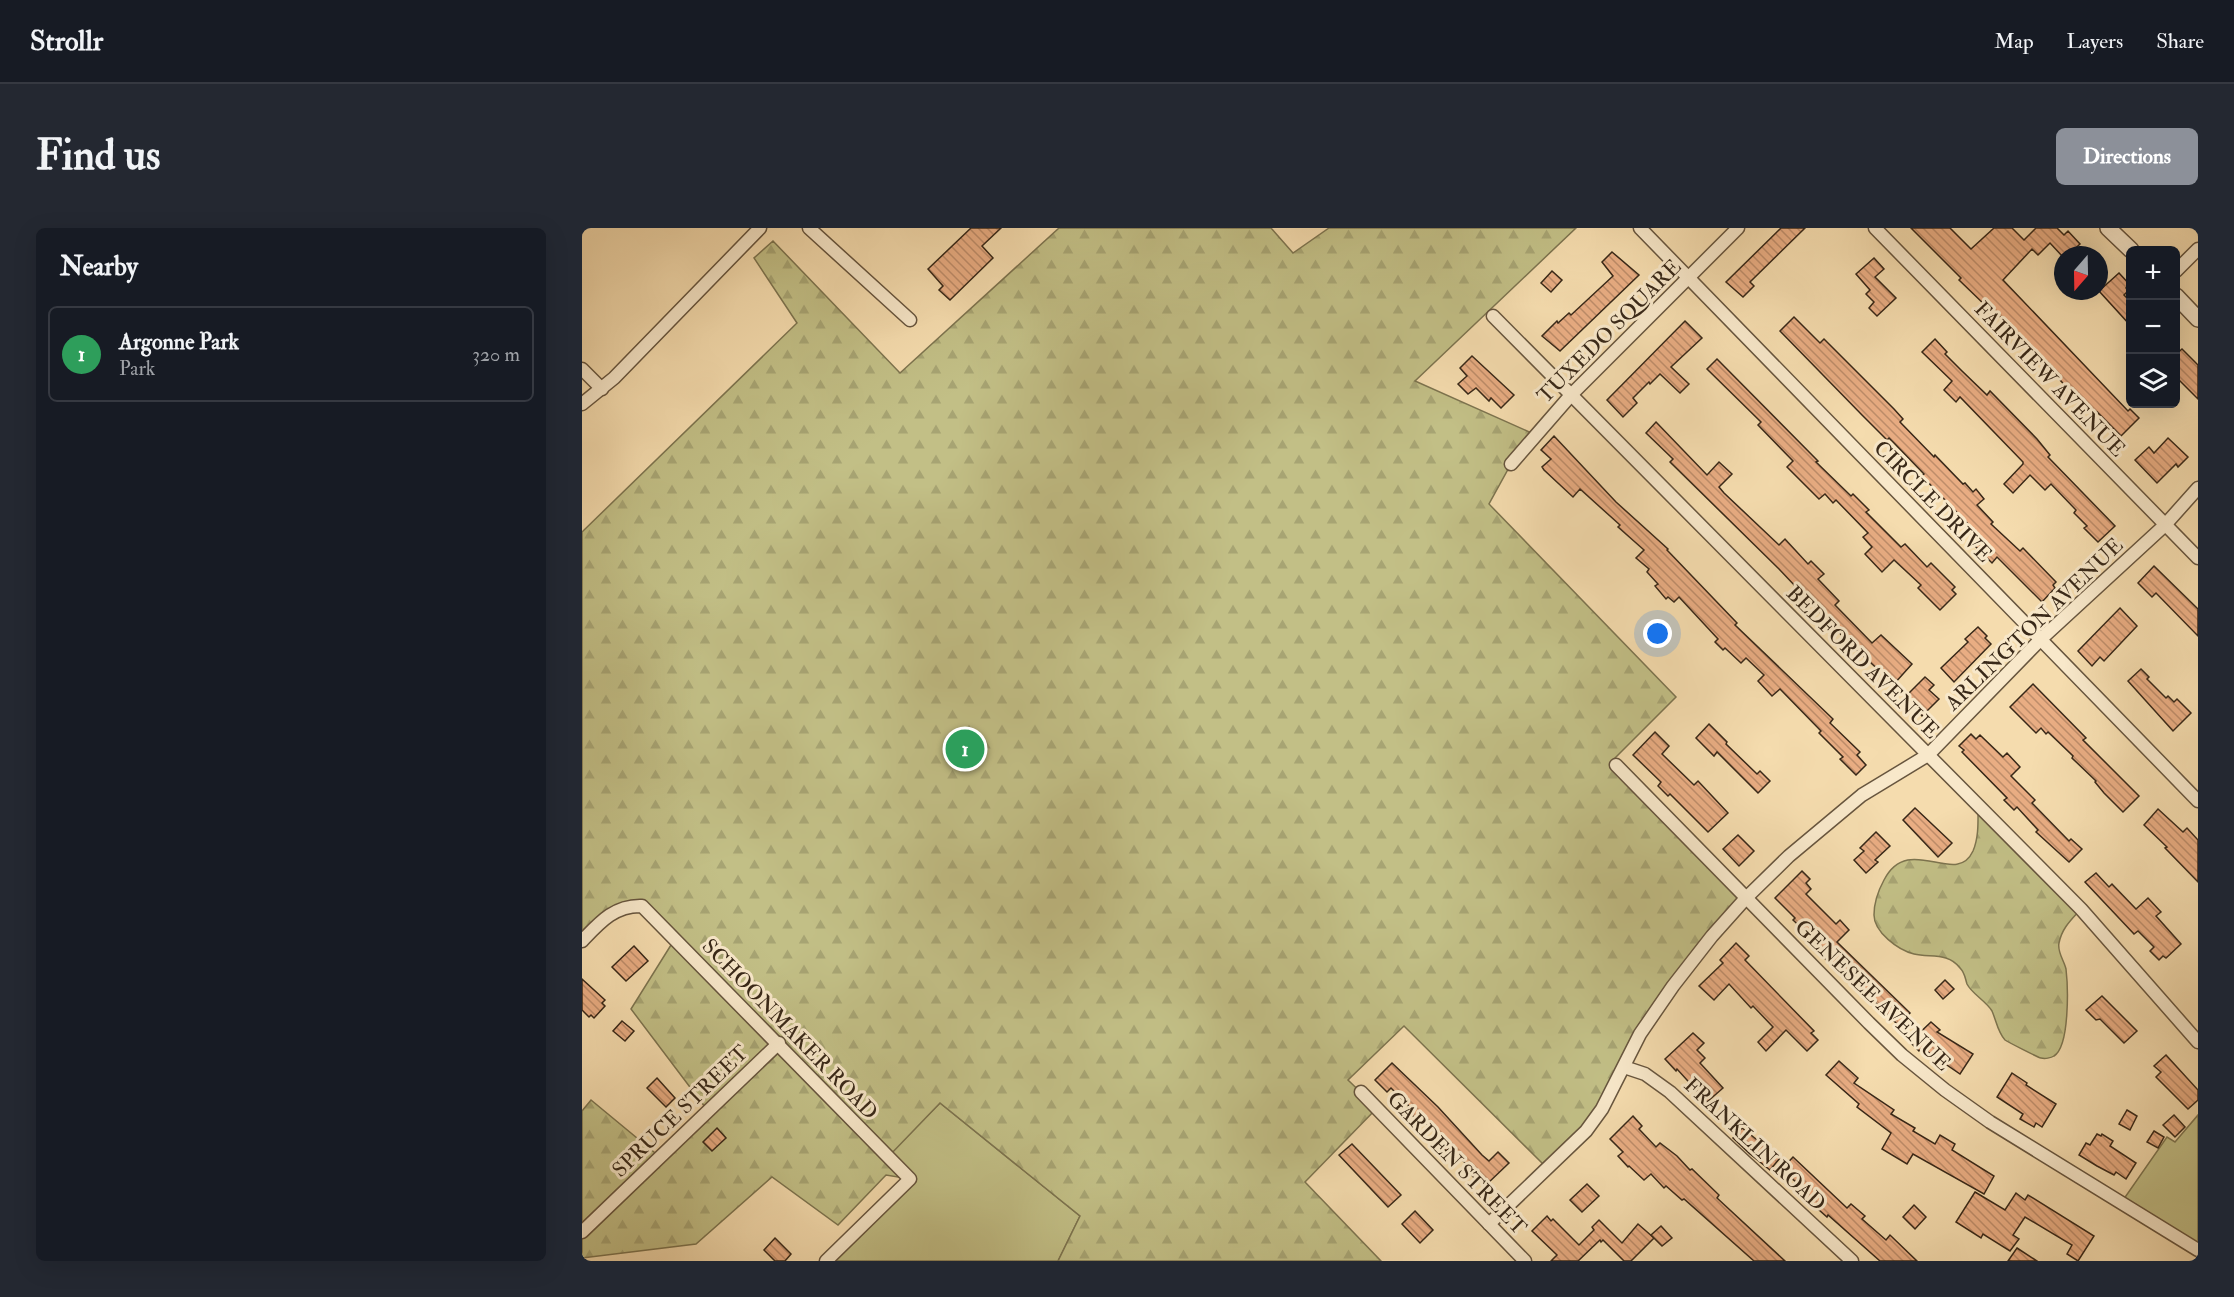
<!DOCTYPE html>
<meta charset="utf-8">
<style>
body{margin:0;font-family:"IM FELL Double Pica",serif;background:#242831;color:#f1f3f6}
.controls{position:absolute;right:18px;top:18px;display:grid;overflow:hidden;border-radius:9px;box-shadow:0 6px 24px #0002}
.controls button{width:54px;height:54px;display:grid;place-items:center;padding:0;border:0;border-bottom:2px solid #363941;background:#171b24;color:#f1f3f6;font:30px sans-serif}
.compass{position:absolute;left:1472px;top:18px;width:54px;height:54px;border-radius:50%;background:#171b24;box-shadow:0 6px 24px #0002;rotate:200deg}
.you{position:absolute;left:1076px;top:406px;width:21px;height:21px;margin:-15px;border:4px solid #fff;border-radius:50%;background:#1a73e8;box-shadow:0 0 0 9px #1a73e833}
.badge{display:grid;place-items:center;width:39px;height:39px;border-radius:50%;background:#8c9099;color:#fff;font-size:20px;font-weight:700}
.pin{position:absolute;translate:-50% -50%;border:3px solid #fff;box-shadow:0 2px 6px #0006}
.list{margin:0;padding:0;list-style:none}
h2{display:flex;justify-content:space-between;align-items:center;height:78px;margin:0;padding:0 24px;font-size:26px}
h2 small{font-size:20px;font-weight:400;color:#9ea1a6}
.list li{display:grid;grid-template-columns:39px 1fr auto;gap:18px;align-items:center;box-sizing:border-box;height:96px;margin:0 12px 12px;padding:0 12px;border:2px solid #363941;border-radius:9px}
.list b{display:block;font-size:22px;white-space:nowrap}
.list p{margin:0;font-size:20px;white-space:nowrap;color:#9ea1a6}
.list em{font-size:20px;font-style:normal;color:#9ea1a6}
.icon{flex:none;width:33px;height:33px;fill:none;stroke:currentColor;stroke-width:2;stroke-linecap:round;stroke-linejoin:round}
.map{position:relative;flex:none;width:1616px;height:1033px;overflow:hidden;border-radius:9px}
header{display:flex;align-items:center;gap:36px;box-sizing:border-box;height:84px;padding:0 30px;background:#171b24;border-bottom:2px solid #363941}
header strong{font-size:28px}
nav{display:flex;gap:33px;margin-inline-start:auto;font-size:21px}
.intro{display:flex;align-items:center;justify-content:space-between;box-sizing:border-box;height:144px;padding:0 36px}
h1{margin:0;font-size:42px}
.button{padding:15px 27px;border-radius:9px;background:#8c9099;color:#fff;font-size:21px;font-weight:700}
main{display:flex;gap:36px;padding:0 36px}
aside{flex:1;background:#171b24;border-radius:9px;box-shadow:0 6px 24px #0002}
.map>svg:first-child{display:block}
.green{fill:#c2bf86;stroke:#7d744f;stroke-width:1.5}
.forest{fill:url(#forest-firs);stroke:#7d744f;stroke-width:1.5}
.building{fill:url(#building-back-hatch);stroke:#382818;stroke-width:1.5}
.lines{fill:none;stroke-linecap:round;stroke-linejoin:round}
.minor-casing{stroke:#67553e;stroke-width:15}
.tertiary-casing{stroke:#67553e;stroke-width:18}
.minor{stroke:#f8e8ca;stroke-width:12}
.tertiary{stroke:#f8e8ca;stroke-width:15}
.labels{text-anchor:middle;stroke-width:6;stroke-linejoin:round;paint-order:stroke}
.street-label{font-size:21px;fill:#382818;stroke:#f8e8ca}
</style>
<header>
<strong>Strollr</strong>
<nav><a>Map</a><a>Layers</a><a>Share</a></nav>
</header>
<div class="intro"><h1>Find us</h1><a class="button">Directions</a></div>
<main>
<aside>
<h2>Nearby<small></small></h2>
<ul class="list">
<li><span class="badge" style="background:#2e9e5b">1</span><div><b>Argonne Park</b><p>Park</p></div><em>320 m</em></li>
</ul>
</aside>
<div class="map">
<svg width="1616" height="1033" viewBox="0 0 1616 1033">
<defs>
<pattern id="forest-firs" width="22" height="20" patternUnits="userSpaceOnUse" patternTransform="scale(1.5)"><rect width="22" height="20" fill="#c2bf86"/><path d="M5 1l3.5 6h-7zM16 11l3.5 6h-7z" fill="#a7a473"/></pattern>
<pattern id="building-back-hatch" width="6" height="6" patternUnits="userSpaceOnUse" patternTransform="scale(1.5)"><rect width="6" height="6" fill="#e9ad83"/><path d="M-1 5l2 2M0 0l6 6M5-1l2 2" fill="none" stroke="#be8d6a"/></pattern>
</defs>
<rect width="100%" height="100%" fill="#f5dcae"/>
<filter id="stains"><feTurbulence type="fractalNoise" baseFrequency=".00333" numOctaves="4"/><feColorMatrix values="0 0 0 0 .2 0 0 0 0 .09 0 0 0 0 .02 0 0 0 .5 -.17"/></filter>
<radialGradient id="worn" r=".72"><stop offset=".6" stop-color="#630" stop-opacity="0"/><stop offset="1" stop-color="#630" stop-opacity=".3"/></radialGradient>
<g class="green">
<path d="M358 875 498 988 476 1033H244L328 951 306 928Z"/>
<path d="M1616 887V1022L1539 975 1585 909 1593 914Z"/>
</g>
<g class="forest">
<path d="M477 0H689L711 25 747 0H994L833 153 954 207 929 236 907 276 1094 469 1030 533 1164 670 1091 758 1020 881 965 940 822 798 766 852 795 880 723 954 799 1033H476L498 988 358 875 307 928 328 951 304 947 256 997 190 949 114 1016 0 1030V883L9 872 78 929 126 883 49 781 94 709 69 683 47 677 0 713V304L215 95 172 30 191 13 318 145Z"/>
<path d="M1396 578 1499 681C1489 692 1480 700 1477 715 1475 724 1482 732 1484 741 1486 758 1488 818 1472 828 1469 830 1463 831 1459 830 1455 829 1426 814 1423 812 1416 805 1414 792 1410 783 1404 773 1390 766 1385 756 1383 750 1383 745 1378 740 1366 724 1348 730 1332 726 1316 722 1292 704 1292 687 1292 674 1296 663 1302 652 1327 604 1374 660 1391 623 1397 609 1396 593 1396 578Z"/>
</g>
<g class="building">
<path d="M389 0H419L400 18 411 30 368 72 357 62 361 58 346 41Z"/>
<path d="M1199 0H1223L1168 54 1172 58 1161 69 1144 54Z"/>
<path d="M1329 0H1368L1389 21 1412 0H1430L1442 12 1454 0H1475L1482 7 1486 3 1498 16 1486 27 1481 29 1468 15 1456 27 1450 21 1421 52 1546 183 1548 181 1557 190 1539 208 1515 184 1512 188 1407 77 1405 79 1377 52 1379 50Z"/>
<path d="M1030 24 1057 47 978 123 960 108 975 93 976 95 987 85 989 87 1031 48 1020 34Z"/>
<path d="M1292 30 1302 41 1293 49 1314 70 1295 88 1287 80 1292 74 1284 66 1288 62 1274 46Z"/>
<path d="M970 43 980 52 969 64 959 55Z"/>
<path d="M1537 45 1548 57 1544 60 1546 63 1542 67 1548 73V97L1517 63Z"/>
<path d="M1212 89 1238 115 1242 111 1312 181 1321 191 1318 194 1352 229 1353 227 1381 256 1383 255 1391 264 1394 261 1402 271 1395 277 1411 294 1409 296 1438 323 1441 320 1474 354 1471 357 1473 360 1460 374 1415 329 1410 335 1387 312 1391 308 1385 303 1389 299 1340 248 1342 246 1313 216 1307 210 1305 212 1280 187 1198 103Z"/>
<path d="M1103 93 1120 110 1089 139 1107 156 1098 165 1078 146 1068 156 1067 154 1051 170 1055 175 1041 189 1025 172Z"/>
<path d="M1353 111 1365 124 1363 126 1380 143 1405 167 1408 163 1455 211 1468 227 1466 229 1533 298 1516 314 1502 300 1505 298 1492 285 1494 282 1469 256 1463 262 1448 247 1431 265 1422 256 1441 236V234L1378 169 1374 174 1362 162 1370 153 1340 124Z"/>
<path d="M1600 121 1616 137V171L1593 148V127Z"/>
<path d="M890 128 932 167 919 180 909 170 907 173 894 160 886 166 876 156 885 148 878 140Z"/>
<path d="M1135 131 1236 233 1234 234 1269 268 1271 266 1287 282 1284 284 1319 319 1323 316 1345 339 1349 335 1373 359 1370 362 1374 366 1358 382 1336 360 1339 357 1312 332 1300 344 1283 326 1290 319 1281 309 1286 305 1254 272 1251 275 1243 266 1237 271 1205 239 1211 233 1176 197 1179 194 1125 141Z"/>
<path d="M1074 194 1125 247 1137 234 1150 246 1137 259 1142 265 1197 317 1203 311 1226 336 1229 333 1242 346 1236 351 1257 373 1253 377 1290 415 1299 407 1330 436 1312 456 1267 415 1197 341 1088 234 1091 231 1064 205Z"/>
<path d="M972 208 1034 274 1086 321 1085 322 1155 395 1153 397 1251 491 1248 495 1278 524 1275 527 1284 537 1274 547 1258 531 1261 529 1237 505 1239 503 1198 461 1190 468 1176 453 1182 447 1164 430 1159 435 1143 420 1141 422 1133 414 1136 411 1097 369 1092 374 1086 369 1084 371 1073 358 1076 356 1065 344 1067 341 1054 330 1062 322 1036 299 1038 297 998 261 991 269 962 242 960 239 969 231 959 222Z"/>
<path d="M1586 210 1606 229 1596 239 1594 236 1575 255 1553 232 1567 219 1572 225Z"/>
<path d="M1572 338 1616 381V408L1574 365 1570 369 1556 355Z"/>
<path d="M1538 380 1555 398 1522 433 1518 429 1510 438 1496 423Z"/>
<path d="M1396 399 1405 408 1403 410 1409 416 1372 454 1359 440 1386 414 1383 411Z"/>
<path d="M1559 441 1567 449 1565 451 1584 470 1586 468 1592 474 1595 471 1609 485 1591 503 1546 453Z"/>
<path d="M1343 449 1352 457 1347 462 1357 471 1340 488 1324 468Z"/>
<path d="M1451 456 1504 510 1501 512 1557 568 1541 584 1522 565 1513 554 1514 553 1490 530 1491 528 1466 504 1464 506 1459 500 1454 505 1428 479Z"/>
<path d="M1127 496 1145 514 1144 516 1175 546 1178 543 1188 553 1176 565 1135 524 1132 528 1114 510Z"/>
<path d="M1073 504 1087 518 1080 526 1112 557 1116 553 1146 585 1126 604 1088 566 1086 568 1076 558 1079 554 1051 527Z"/>
<path d="M1389 506 1394 511 1398 507 1421 529 1425 525 1438 539 1429 548 1453 572 1450 575 1487 613 1489 611 1500 621 1487 634 1454 604 1456 602 1435 579 1432 582 1422 572 1425 570 1380 524 1382 522 1377 518Z"/>
<path d="M1333 580 1370 615 1356 629 1321 592Z"/>
<path d="M1576 581 1601 604 1605 600 1616 612V654L1583 620 1585 619 1562 597Z"/>
<path d="M1294 604 1308 618 1293 632 1296 634 1284 645 1272 632 1282 623 1278 620Z"/>
<path d="M1156 607 1172 623 1157 638 1141 621Z"/>
<path d="M1220 643 1228 651 1224 655 1229 661 1224 666 1254 696 1258 692 1267 702 1255 714 1328 785 1316 797 1268 749 1265 752 1231 719 1235 714 1211 692 1213 690 1193 670Z"/>
<path d="M1514 645 1527 659 1530 656 1554 681 1566 670 1579 684 1574 688 1599 716 1584 730 1581 728 1577 732 1568 723 1572 719 1556 703 1552 706 1503 654Z"/>
<path d="M1154 715 1167 728 1163 732 1232 803 1229 805 1236 812 1225 823 1204 802 1184 823 1176 814 1191 799 1171 778 1169 780 1147 756 1132 772 1117 758 1141 735 1138 732Z"/>
<path d="M52 718 66 733 44 753 30 739Z"/>
<path d="M0 751 23 772 20 775 23 778 12 790 9 787 7 789 0 782Z"/>
<path d="M1363 752 1372 761 1361 771 1353 762Z"/>
<path d="M1520 768 1555 803 1542 815 1518 791 1514 792 1504 782Z"/>
<path d="M40 793 52 803 43 813 31 803Z"/>
<path d="M1349 794 1358 802 1355 804 1391 826 1378 846 1340 820 1337 823 1328 814Z"/>
<path d="M1111 805 1122 815 1115 822 1123 830 1118 835 1141 860 1125 874 1095 841 1094 843 1083 831Z"/>
<path d="M1584 827 1616 862V872L1606 881 1574 849 1579 844 1572 838Z"/>
<path d="M1257 833 1276 850 1272 855 1312 882 1309 886 1333 900 1331 903 1353 916 1358 907 1373 916 1370 922 1412 948 1402 966 1331 926 1325 936 1300 921 1309 905 1275 879 1277 876 1244 847Z"/>
<path d="M810 835 856 879 900 927 907 933 916 924 927 935 904 957 898 951 895 953 885 942 887 939 868 919 864 923 853 911 857 908 838 890 835 892 824 881 827 878 809 860 805 864 793 852Z"/>
<path d="M1430 845 1445 855 1444 857 1474 876 1460 899 1454 895 1452 899 1438 891 1441 886 1415 869Z"/>
<path d="M75 850 93 870 84 879 65 860Z"/>
<path d="M1545 882 1555 888 1548 902 1537 896Z"/>
<path d="M1592 887 1603 899 1593 909 1581 897Z"/>
<path d="M1051 888 1060 898 1057 901 1074 919 1078 915 1095 928 1108 942 1110 941 1137 967 1135 970 1203 1033H1172L1102 971 1100 972 1084 958 1082 960 1069 946 1062 952 1047 938 1046 939 1036 928 1041 924 1028 911Z"/>
<path d="M135 900 144 910 130 923 121 914Z"/>
<path d="M1160 900 1198 930 1188 942 1168 926 1151 910Z"/>
<path d="M1572 903 1582 909 1576 920 1565 914Z"/>
<path d="M1515 906 1519 908 1520 906 1531 913 1528 918 1554 935 1544 951 1534 944 1532 947 1515 938 1497 927 1504 915 1508 917Z"/>
<path d="M770 916 819 967 806 979 757 927Z"/>
<path d="M1211 929 1265 980 1269 976 1283 988 1280 991 1304 1012 1308 1007 1335 1033H1298L1246 987 1245 989 1210 958 1214 954 1199 942Z"/>
<path d="M1005 956 1017 968 1000 984 988 972Z"/>
<path d="M1393 964 1423 982 1434 965 1443 972 1446 967 1512 1008 1496 1033 1485 1026 1490 1017 1443 989 1431 1007 1437 1011 1428 1023 1401 1006 1399 1010 1374 994Z"/>
<path d="M1332 977 1344 989 1333 1001 1321 989Z"/>
<path d="M833 983 851 1002 838 1015 820 996Z"/>
<path d="M965 988 969 993 971 991 997 1017 1012 1002 1010 999 1017 992 1040 1015 1056 996 1072 1010 1049 1033H1042L1021 1012 1019 1014 1018 1012 996 1033H969L975 1027 950 1003Z"/>
<path d="M1079 998 1090 1010 1080 1018 1069 1007Z"/>
<path d="M193 1010 209 1026 203 1033H193L182 1022Z"/>
<path d="M1435 1020 1455 1033H1426Z"/>
</g>
<g class="lines">
<defs>
<g id="minor">
<path d="M227 0 328 92"/>
<path d="M1058 0 1616 573"/>
<path d="M1293 0 1616 330"/>
<path d="M1594 43 1616 21"/>
<path d="M911 88 1499 681 1616 814"/>
<path d="M0 141 20 161"/>
<path d="M0 176 32 150 178 0"/>
<path d="M929 236 989 167 1156 0"/>
<path d="M1034 537 1287 795 1320 827 1363 862 1408 894 1616 1022"/>
<path d="M0 713C18 694 33 677 60 678L328 951 244 1033"/>
<path d="M1042 839 1063 846 1088 864 1270 1033"/>
<path d="M779 864 943 1033"/>
<path d="M907 996 1004 903 1020 881 1058 806 1091 758 1130 708 1164 670 1207 628 1280 567 1346 527 1459 411 1583 297 1616 260"/>
<path d="M0 1004 197 815"/>
</g>
<g id="tertiary">
<path d="M1526 0 1549 22"/>
<path d="M1594 68 1616 91"/>
</g>
</defs>
<use href="#minor" class="minor-casing"/>
<use href="#tertiary" class="tertiary-casing"/>
<use href="#minor" class="minor"/>
<use href="#tertiary" class="tertiary"/>
</g>
<g class="labels">
<g class="street-label">
<text transform="translate(1027 103) rotate(-45)" y="7">TUXEDO SQUARE</text>
<text transform="translate(1468 151) rotate(46)" y="7">FAIRVIEW AVENUE</text>
<text transform="translate(1351 273) rotate(46)" y="7">CIRCLE DRIVE</text>
<text transform="translate(1452 396) rotate(-44)" y="7">ARLINGTON AVENUE</text>
<text transform="translate(1281 434) rotate(45)" y="7">BEDFORD AVENUE</text>
<text transform="translate(1291 767) rotate(44)" y="7">GENESEE AVENUE</text>
<text transform="translate(208 801) rotate(46)" y="7">SCHOONMAKER ROAD</text>
<text transform="translate(98 883) rotate(-44)" y="7">SPRUCE STREET</text>
<text transform="translate(1173 916) rotate(43)" y="7">FRANKLIN ROAD</text>
<text transform="translate(875 935) rotate(46)" y="7">GARDEN STREET</text>
</g>
</g>
<rect width="100%" height="100%" filter="url(#stains)"/>
<rect width="100%" height="100%" fill="url(#worn)"/>
</svg>
<div class="controls">
<button>+</button>
<button>−</button>
<button><svg class="icon" aria-label="layers" viewBox="0 0 24 24"><path d="M12 4l9 5-9 5-9-5zM3 14l9 5 9-5"/></svg></button>
</div>
<svg class="compass" viewBox="-18 -18 36 36"><path d="M0-13l5 13h-10z" fill="#e53935"/><path d="M0 13l5-13h-10z" fill="#9ea1a6"/></svg>
<div class="you"></div>
<div class="pin badge" style="left:383px;top:521px;background:#2e9e5b">1</div>
</div>
</main>
